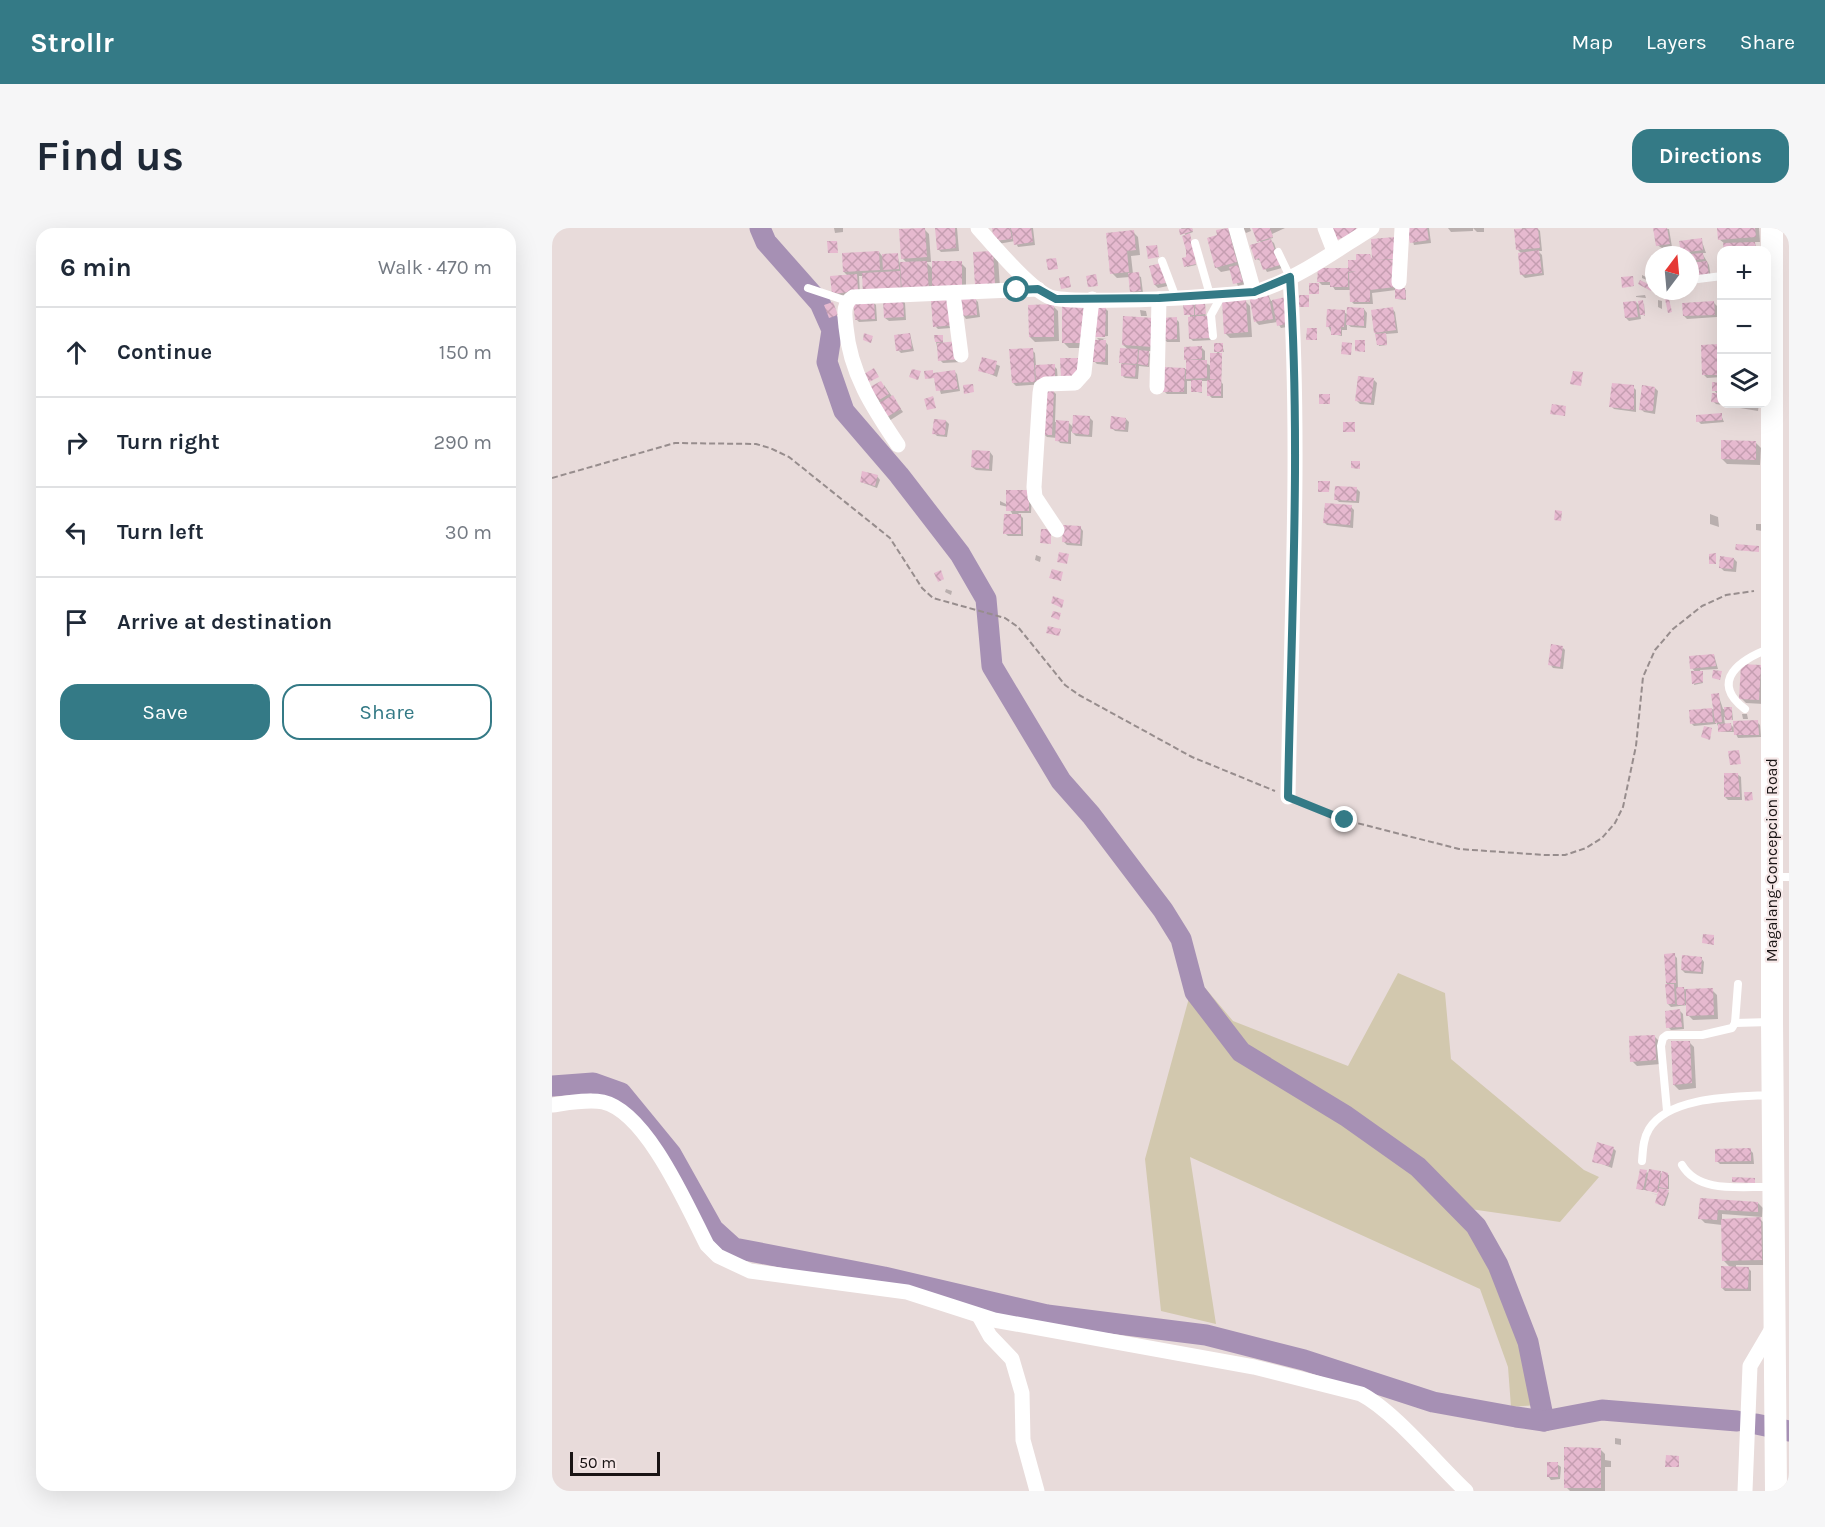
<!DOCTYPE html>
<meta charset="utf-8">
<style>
body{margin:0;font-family:Karla,sans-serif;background:#f6f6f7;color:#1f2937}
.controls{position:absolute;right:18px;top:18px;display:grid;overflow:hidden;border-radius:12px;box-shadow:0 6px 24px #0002}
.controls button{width:54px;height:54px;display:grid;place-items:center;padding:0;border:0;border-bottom:2px solid #e0e1e3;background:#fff;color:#1f2937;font:30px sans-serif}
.compass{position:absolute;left:1093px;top:18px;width:54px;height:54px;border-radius:50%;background:#fff;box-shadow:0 6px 24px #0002;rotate:16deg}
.scale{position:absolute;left:18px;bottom:15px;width:90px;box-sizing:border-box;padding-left:6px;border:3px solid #191414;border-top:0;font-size:16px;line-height:21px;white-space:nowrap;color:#191414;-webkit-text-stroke:4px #f6e8e8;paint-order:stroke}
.stop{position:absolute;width:18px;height:18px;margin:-14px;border:4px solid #347a86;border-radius:50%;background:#fff}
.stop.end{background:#347a86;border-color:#fff;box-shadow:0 2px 6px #0008}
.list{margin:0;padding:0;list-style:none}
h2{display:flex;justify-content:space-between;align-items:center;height:78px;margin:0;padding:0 24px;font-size:26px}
h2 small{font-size:20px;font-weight:400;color:#747a83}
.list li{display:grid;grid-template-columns:39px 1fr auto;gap:18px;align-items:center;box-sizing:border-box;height:90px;padding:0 24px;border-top:2px solid #e0e1e3}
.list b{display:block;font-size:22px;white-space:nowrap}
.list em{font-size:20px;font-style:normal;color:#747a83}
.actions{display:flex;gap:12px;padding:18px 24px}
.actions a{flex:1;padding:14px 0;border:2px solid #347a86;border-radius:18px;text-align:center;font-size:21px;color:#347a86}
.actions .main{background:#347a86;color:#fff}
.icon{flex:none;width:33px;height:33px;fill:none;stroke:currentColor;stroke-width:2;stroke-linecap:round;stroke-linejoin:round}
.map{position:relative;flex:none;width:1237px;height:1263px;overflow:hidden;border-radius:18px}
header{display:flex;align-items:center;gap:36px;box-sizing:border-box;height:84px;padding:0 30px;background:#347a86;color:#fff}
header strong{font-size:28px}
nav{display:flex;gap:33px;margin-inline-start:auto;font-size:21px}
.intro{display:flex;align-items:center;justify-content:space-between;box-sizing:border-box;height:144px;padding:0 36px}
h1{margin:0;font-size:42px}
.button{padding:15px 27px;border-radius:18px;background:#347a86;color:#fff;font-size:21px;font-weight:700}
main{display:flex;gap:36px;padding:0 36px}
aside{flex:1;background:#fff;border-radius:18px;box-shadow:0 6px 24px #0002}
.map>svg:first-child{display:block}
.grass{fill:#d2c8ae}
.shadow{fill:#0003}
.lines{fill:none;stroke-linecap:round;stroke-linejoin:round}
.river{stroke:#a690b4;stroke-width:21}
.building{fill:url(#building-cross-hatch)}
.path{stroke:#978d8d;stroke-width:2;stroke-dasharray:6 3;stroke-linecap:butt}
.lane{stroke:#fff;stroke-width:8}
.street{stroke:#fff;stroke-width:15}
.primary{stroke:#fff;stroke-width:22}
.route{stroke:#347a86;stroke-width:8}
.labels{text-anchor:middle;stroke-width:4.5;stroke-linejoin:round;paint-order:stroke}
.street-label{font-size:16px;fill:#191414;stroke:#f6e8e8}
</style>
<header>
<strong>Strollr</strong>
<nav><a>Map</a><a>Layers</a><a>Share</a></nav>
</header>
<div class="intro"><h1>Find us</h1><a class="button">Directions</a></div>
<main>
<aside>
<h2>6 min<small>Walk · 470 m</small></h2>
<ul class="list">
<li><svg class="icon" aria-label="ahead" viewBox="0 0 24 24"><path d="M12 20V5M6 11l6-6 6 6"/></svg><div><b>Continue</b></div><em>150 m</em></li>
<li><svg class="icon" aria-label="right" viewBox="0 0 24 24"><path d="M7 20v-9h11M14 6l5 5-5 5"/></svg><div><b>Turn right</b></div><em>290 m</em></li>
<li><svg class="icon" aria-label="left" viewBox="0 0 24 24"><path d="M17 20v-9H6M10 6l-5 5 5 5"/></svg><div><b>Turn left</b></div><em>30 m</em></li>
<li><svg class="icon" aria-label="arrive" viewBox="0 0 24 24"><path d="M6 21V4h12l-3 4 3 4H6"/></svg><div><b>Arrive at destination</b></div></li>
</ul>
<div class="actions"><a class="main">Save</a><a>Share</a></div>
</aside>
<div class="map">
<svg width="1237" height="1263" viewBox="0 0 1237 1263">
<defs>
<pattern id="building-cross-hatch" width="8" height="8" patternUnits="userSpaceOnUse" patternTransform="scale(1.5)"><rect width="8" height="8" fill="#e6b9cf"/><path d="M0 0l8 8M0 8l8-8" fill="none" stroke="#c59eb1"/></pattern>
</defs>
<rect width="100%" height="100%" fill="#e8dbda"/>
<path class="grass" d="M846 745 893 765 899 831 1032 942 1047 949 1008 994 918 981 997 1176 959 1179 956 1139 928 1061 638 929 664 1096 609 1083 593 931 643 748 681 793 796 838Z"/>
<g class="shadow">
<path d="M282 0H291V4L283 5Z"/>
<path d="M385 0H405L407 23 389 24 386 21Z"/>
<path d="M441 0H481L483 17 466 19 463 13 446 16Z"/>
<path d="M629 0H640L641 4 636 6 644 37 635 39 634 8Z"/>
<path d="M675 0 680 5 693 56 686 58 679 42 669 44 664 39 667 8Z"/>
<path d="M691 0H698L699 3 694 5Z"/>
<path d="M702 0H733L720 6 721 10 717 11 722 15 730 40 715 44 709 33 704 31 709 15Z"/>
<path d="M857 0H877L879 15 862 17Z"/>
<path d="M921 0H932V4H925Z"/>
<path d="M921 0V3L899 4 896 0Z"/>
<path d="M970 0H985L988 3 990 23H986L990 27 992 47 973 50 970 47V26L965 21Z"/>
<path d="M1102 0 1117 1 1120 19H1115L1117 27H1111L1110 20 1105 17Z"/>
<path d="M1167 0H1207L1208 14H1202L1206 22H1173V16L1167 11Z"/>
<path d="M372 1 377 6 379 34H374L381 41 409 35 414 40V62L381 56V67L357 68 311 48H307L308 66 284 68 281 65 296 48 292 44 327 24 330 28 345 27 348 36 355 35 350 30Z"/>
<path d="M581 4 586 9 588 27 579 28 581 46 589 49 591 65 583 66 579 63 578 49 565 50 560 45Z"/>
<path d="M842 11 846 61 854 62V72L845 71 844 62 820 65 821 76H802L799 73V62H783L780 57H770L767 54 795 41 798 44V34L817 28 821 31Z"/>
<path d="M1149 11 1154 25H1150L1157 37 1159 50 1138 53V27L1130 24Z"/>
<path d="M441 25 446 30 448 60 429 61Z"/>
<path d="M609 37 616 58 606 60 603 57Z"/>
<path d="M1090 47 1096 50 1097 53 1090 50Z"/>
<path d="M716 66 719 73 734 71 741 98 729 100 725 94 707 97 704 94Z"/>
<path d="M1093 67 1094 70 1084 69V68Z"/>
<path d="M423 71 426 74 428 89 414 91 411 87Z"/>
<path d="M350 72 353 75 354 92 337 93 333 90Z"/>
<path d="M1106 72 1110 73V81L1106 79Z"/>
<path d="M693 73 698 78 700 109 678 110 673 105Z"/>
<path d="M321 74 324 77 325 93 307 94 304 91Z"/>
<path d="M1084 74 1089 79 1092 75 1093 88 1088 85 1089 91 1077 93 1074 90Z"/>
<path d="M380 75 399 100 386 101 383 98Z"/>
<path d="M1162 75 1165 78V89L1135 91 1132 88Z"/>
<path d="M652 76 654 90 660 92 661 112 641 113 638 110V87H633V77Z"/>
<path d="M501 78 506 83 507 113 483 114 478 109Z"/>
<path d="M553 80 556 83V108L544 109 540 106V113H548L545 110 555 111H551L556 117V137L545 136 542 133V120H517L512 115Z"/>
<path d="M812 81 815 85 814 100 799 99 795 96V102H790V108L780 106 776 98 792 84 796 87Z"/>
<path d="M840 81 843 84 846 105 834 106 835 117 827 118 823 104Z"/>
<path d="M588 82 594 83 595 88H589Z"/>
<path d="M573 90 605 123H595L598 126 597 139 587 138 586 151 573 150 570 147 569 122H577L571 117Z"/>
<path d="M624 91 627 94 628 114H615L612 111Z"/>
<path d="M358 106 362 123 349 125 346 122Z"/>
<path d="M390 108 391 116 410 134 391 135 388 132 384 114Z"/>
<path d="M670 116 672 124H667L670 128 669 151H666L671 156V170H660L657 167V153H650V165L641 163V153H635V166H615L612 163V141H635L634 120H650L653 123V134L660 139 667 127 664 123Z"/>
<path d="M1167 118 1170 121V149L1155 150 1152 147Z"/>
<path d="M480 122 483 125 484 138H502L505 141 506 155 464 158 461 155Z"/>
<path d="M431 131 448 138 445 149 428 142Z"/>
<path d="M402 143 405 146 408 163 389 166 384 150H374L380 144 382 146Z"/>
<path d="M822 152 825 155 822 177 808 176 805 173Z"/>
<path d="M1170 156V176H1207L1206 183 1164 176 1161 173 1166 167 1162 162Z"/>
<path d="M332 157 351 184 337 193 326 173Z"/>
<path d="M1081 159 1084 162V184L1062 181 1059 178Z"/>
<path d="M1103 160 1106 163 1103 186 1092 184 1089 181Z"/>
<path d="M501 163 504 166 503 194H516L522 200 538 190 541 193 540 209 524 208 519 203V216L508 215 505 210 495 209 492 206Z"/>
<path d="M1169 187 1172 194 1149 196 1146 193Z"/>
<path d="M574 191 577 194 576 204 563 203 560 200Z"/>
<path d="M394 193 397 196 395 209 385 208 382 205Z"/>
<path d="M1204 215 1209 220 1208 237 1175 236 1170 231Z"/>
<path d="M438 224 441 228 440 243 424 242 420 239Z"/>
<path d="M325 248 328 252 325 260 309 254Z"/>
<path d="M805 261 808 264 807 275 787 274 784 271Z"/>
<path d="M480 267 479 285H466L471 290V308H456L453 305 461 287 456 279 448 277V273L456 277Z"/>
<path d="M799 279 802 282 801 300 775 297 772 294Z"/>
<path d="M1158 286 1166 289 1167 299 1158 296Z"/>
<path d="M1204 296H1209L1210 303 1204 302Z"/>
<path d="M528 299 531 303 530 318 515 317 512 314Z"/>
<path d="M484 327 489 329 488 334 483 332Z"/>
<path d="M1182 331 1185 334 1184 344 1172 343 1169 340Z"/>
<path d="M394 361 400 363 399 367 393 364Z"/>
<path d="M1010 419 1013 422 1011 441 1001 440 998 436Z"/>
<path d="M1162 427 1166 441 1148 442 1151 455 1142 457 1144 445 1140 440Z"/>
<path d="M1208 439 1213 444 1212 476 1194 475 1189 470Z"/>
<path d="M1166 466 1171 481 1180 482 1181 492 1172 489 1173 497H1179L1183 501 1205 494 1208 497 1209 509 1186 510 1183 504H1169L1164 494V496L1142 498 1139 495 1138 483 1163 481Z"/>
<path d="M1190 486H1195L1196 491H1191Z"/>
<path d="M1185 546 1189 549 1190 572H1176L1173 569Z"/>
<path d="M1113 727H1122L1125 730 1126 761 1160 762 1165 767 1166 791 1141 792 1136 787V777L1119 779 1116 776Z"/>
<path d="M1149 730 1152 734 1151 746 1133 745 1130 742Z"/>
<path d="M1128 783 1131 786 1132 801 1119 802 1116 799Z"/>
<path d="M1102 808 1107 813 1109 836 1085 838 1080 833Z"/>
<path d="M1137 814 1142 819 1144 860 1127 862 1122 857Z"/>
<path d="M1061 920 1064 923 1060 940 1042 933Z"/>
<path d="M1198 922 1201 925 1202 936H1168L1165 933Z"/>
<path d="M1095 944 1098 947 1108 945 1117 947V961H1113L1117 965 1113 978 1106 976V967L1098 965 1112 968V965L1086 961Z"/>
<path d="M1149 971 1206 975 1211 980 1210 989 1170 986V992L1208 991 1213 996 1215 1037H1184V1040H1196L1199 1043V1063H1173L1170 1060 1179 1040 1172 1033 1170 997 1153 995 1148 990Z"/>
<path d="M1063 1210 1069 1211V1217L1063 1216Z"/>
<path d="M1048 1221 1053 1226V1232L1059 1233V1239H1053V1263H1018L1014 1259Z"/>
<path d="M1005 1236 1009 1239 1008 1251 999 1252 996 1248Z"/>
</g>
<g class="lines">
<g class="river">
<path d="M208 0 214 14 268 75 280 102 275 134 292 183 347 247 408 326 434 371 440 438 509 553 539 587 611 682 629 711 643 764 689 824 794 888 866 939 924 998 946 1037 976 1114 992 1193"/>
<path d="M0 858 41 855 69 865 119 926 161 1001 182 1020 332 1049 495 1087 654 1107 752 1132 881 1174 964 1189 992 1193 1050 1182 1185 1193"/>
<path d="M1204 1196 1237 1203"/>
</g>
</g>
<g class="building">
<path d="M373 0 375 29 349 31 347 1Z"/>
<path d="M383 0H403L404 20 385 22Z"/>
<path d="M440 0H458L460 11 442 13Z"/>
<path d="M459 0H479L481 14 462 17Z"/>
<path d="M640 0 641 3 628 7 627 1Z"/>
<path d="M676 0 685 34 663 40 655 10 665 7 664 2Z"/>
<path d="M700 0H718L721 9 705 14Z"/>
<path d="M780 0H804L805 3 785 12Z"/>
<path d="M855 0H875L877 12 858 15Z"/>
<path d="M986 0 988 20 964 22 962 1Z"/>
<path d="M1101 0H1115L1118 16 1104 18Z"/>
<path d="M1165 0H1203L1204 9 1166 12Z"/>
<path d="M582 2 584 22 575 23 577 44 558 46 554 5Z"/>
<path d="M638 5 644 36 632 39 630 30 634 29V22L630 8Z"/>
<path d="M843 9 844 31H825L845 32 843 59 818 62V74H798L797 45 804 43 796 44V59H778V54H765L766 40H796V32H804V26H818L820 32 819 11Z"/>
<path d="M1150 10 1151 22 1129 25 1127 13Z"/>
<path d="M719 11 728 37 711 42 707 30 703 32 698 17Z"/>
<path d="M275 13H285L286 25H276Z"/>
<path d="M1203 14 1204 22H1172L1171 15Z"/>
<path d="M605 17 607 29 596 31 594 18Z"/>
<path d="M987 22 990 45 968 47 966 25Z"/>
<path d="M327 23 328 42 291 44 290 25Z"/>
<path d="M441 23 443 56 423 57 421 24Z"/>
<path d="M346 25 347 41 331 42 330 26Z"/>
<path d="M1151 25 1152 31 1138 33V26Z"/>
<path d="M504 30 506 41 496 42 494 31Z"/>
<path d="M375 33 377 63 350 64 348 34Z"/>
<rect x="380" y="33" width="30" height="25"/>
<path d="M1155 33 1157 47 1138 50V35Z"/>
<path d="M609 35 614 55 602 57 597 38Z"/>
<path d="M686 37 691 54 681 56 677 39Z"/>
<path d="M348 43 349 65 311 67 310 45Z"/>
<path d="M587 44 589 63 578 64 576 45Z"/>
<path d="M305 46 306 63 280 66 278 48Z"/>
<path d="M544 46 546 58 536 59 534 48Z"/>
<path d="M517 48 519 59 509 61 507 50Z"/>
<path d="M1081 48 1082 58 1070 60 1069 49Z"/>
<path d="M1088 52 1102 59 1099 63 1086 56Z"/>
<rect x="757" y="55" width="10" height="11"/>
<path d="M843 60H853L854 71H843Z"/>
<path d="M716 64 721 91 702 94 697 67Z"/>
<rect x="747" y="67" width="10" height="12"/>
<path d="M424 69 425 87 409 88 408 70Z"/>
<path d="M734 69 739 95 725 98 720 72Z"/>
<path d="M351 70 352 89 332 90 331 72Z"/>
<path d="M400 71 403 97 381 99 379 73Z"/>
<path d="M1113 71H1117L1120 84 1116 85Z"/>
<path d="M322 72 323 91 303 92 301 73Z"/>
<path d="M694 72 696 104 672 106 670 73Z"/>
<path d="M1091 72 1093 87H1088L1086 73Z"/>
<path d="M1084 73 1086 89 1073 90 1071 74Z"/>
<path d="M1162 73 1163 87 1131 88 1130 75Z"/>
<path d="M281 74 286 87 277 90 272 77Z"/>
<path d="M642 75V87H632L631 76Z"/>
<path d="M643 75H653L654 86 643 87Z"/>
<path d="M502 76V109H477L476 77Z"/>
<rect x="510" y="78" width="26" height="37"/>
<path d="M542 78 554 79 553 109H541Z"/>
<path d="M795 79 812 80V98L794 97Z"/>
<path d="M841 79 844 102 822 105 819 82Z"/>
<path d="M775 81 793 82 792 99H789V107H779V99H774Z"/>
<path d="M571 88 602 90 601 119 570 117Z"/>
<path d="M642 88V91L643 88H657L658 110 637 111 636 89Z"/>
<path d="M625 89V111L611 112 610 90Z"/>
<path d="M755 100H765V112H754Z"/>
<path d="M312 105 321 108 319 115 311 112Z"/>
<path d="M358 105 360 121 344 123 342 107Z"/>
<path d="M834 105 835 117H825L823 106Z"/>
<path d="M382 107H391V114H383Z"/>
<path d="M541 112H554L553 134H541Z"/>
<path d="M803 112H813V124L803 123Z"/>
<path d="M407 113 408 131 386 133 385 115Z"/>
<path d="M790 114 800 115 799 127 789 126Z"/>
<rect x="662" y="115" width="9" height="9"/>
<path d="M1167 116 1168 147H1150L1149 117Z"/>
<path d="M650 118V131L632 132V119Z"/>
<path d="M481 120 483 154 460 155 457 121Z"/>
<path d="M568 120 586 121 585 136 567 135Z"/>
<path d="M587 122 597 123 596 138 586 136Z"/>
<path d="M658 125H670L669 168H655V152H666L658 151Z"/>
<path d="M430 129 445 133 442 147 426 143Z"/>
<path d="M508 130H526L527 150H509Z"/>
<path d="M634 132H655V150L634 151Z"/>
<path d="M503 136V153H484L483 137Z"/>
<path d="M569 136 584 137 583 149 569 148Z"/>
<path d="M611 139 633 140 632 164H611Z"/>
<path d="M322 140 327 149 317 154 312 146Z"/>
<path d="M360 141 369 143 366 152 357 149Z"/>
<path d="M381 142V145L403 142 406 161 384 163 382 150 373 151 372 143Z"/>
<path d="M1021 143 1031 144 1029 158 1018 156Z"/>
<path d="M806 148 822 150 819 175 803 173Z"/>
<rect x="639" y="152" width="11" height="12"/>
<path d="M329 153 337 166 324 174 316 160Z"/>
<path d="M1160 154 1170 155V163H1160Z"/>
<path d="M1060 155 1082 157V182L1057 179Z"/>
<path d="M421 156 422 164 412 166 411 157Z"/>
<path d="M1090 157 1103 159 1101 183 1087 182Z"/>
<path d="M492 161 502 162 500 207H490Z"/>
<path d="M1160 165H1170V175L1159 174Z"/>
<rect x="767" y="166" width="11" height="10"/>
<path d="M341 167 349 181 333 190 325 176Z"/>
<path d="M381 168 384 180 375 182 372 171Z"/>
<path d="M1000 176 1014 178 1013 188 998 186Z"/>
<path d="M1186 176H1204L1203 180 1185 178Z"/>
<path d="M1170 185V192L1144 194V187Z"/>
<path d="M521 187 538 188 537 207 520 205Z"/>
<path d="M559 188 574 190 573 202 558 201Z"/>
<path d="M382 191 394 192 393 207 380 206Z"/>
<path d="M504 192 517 193 516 214 503 213Z"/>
<rect x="791" y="194" width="12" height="10"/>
<path d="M1169 212 1204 213V232L1169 231Z"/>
<path d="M420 222 438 223 437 241 419 239Z"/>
<path d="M799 233H808V241L799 240Z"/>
<path d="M310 243 326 247 323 258 308 254Z"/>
<path d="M766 253H778L777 264H766Z"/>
<path d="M783 258 805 259 804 273 782 272Z"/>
<rect x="454" y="262" width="23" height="21"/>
<path d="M773 275 800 277 798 297 771 295Z"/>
<path d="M1003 282 1010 283 1009 293 1002 292Z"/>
<path d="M452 286H469V306H451Z"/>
<path d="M511 297 529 298 528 316 510 314Z"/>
<path d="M489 301H499V316L488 315Z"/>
<path d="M1184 316 1207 318V324L1183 322Z"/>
<path d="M507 324 517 326 515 336 505 334Z"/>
<path d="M1164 325V336H1157V326Z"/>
<path d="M1168 328 1182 330 1181 341 1167 340Z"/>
<path d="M500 341 511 344 509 353 497 350Z"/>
<path d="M389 342 392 351 386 354 382 345Z"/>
<path d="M501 368 512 372 510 380 499 375Z"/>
<path d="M501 383 509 385 507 392 499 389Z"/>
<path d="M496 398 509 401 507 408 494 405Z"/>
<path d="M999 416 1011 418 1008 439 996 437Z"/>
<path d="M1162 426 1164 438 1138 441 1137 428Z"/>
<path d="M1189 436 1209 437 1207 472 1187 471Z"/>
<path d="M1161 442 1170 443 1168 452 1160 450Z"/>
<path d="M1139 443H1151V454L1140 456Z"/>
<path d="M1167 465 1170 494 1163 495 1159 466Z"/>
<path d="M1172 479H1180V492H1173Z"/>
<path d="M1160 480 1161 494 1138 496 1137 482Z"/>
<path d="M1206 492 1207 507H1182L1181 493Z"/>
<path d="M1179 495 1180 503 1166 504V496Z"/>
<path d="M1152 498 1160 500 1158 512 1149 509Z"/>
<path d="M1187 522 1189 536 1178 537 1176 523Z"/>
<path d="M1172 545H1186L1188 569H1172Z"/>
<path d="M1192 564H1200L1201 572 1193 573Z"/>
<path d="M1151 706 1162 707V717L1150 715Z"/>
<path d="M1123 725 1124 755H1114L1112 726Z"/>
<path d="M1130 727 1150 729 1149 744 1129 742Z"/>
<path d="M1113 756H1122L1123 776H1115Z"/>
<path d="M1124 759H1132L1133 777H1125Z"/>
<path d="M1161 760 1162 787 1134 788V761Z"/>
<path d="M1128 781 1130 799 1114 800 1113 783Z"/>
<path d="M1103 807 1104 832 1078 834 1077 808Z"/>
<path d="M1119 813H1138L1140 855 1121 857Z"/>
<path d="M1045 914 1062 919 1057 938 1040 934Z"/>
<path d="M1199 920V933L1163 934V921Z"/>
<path d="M1088 941 1095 942 1091 962 1084 961Z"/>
<path d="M1097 941 1109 943 1106 959H1102H1106L1105 965 1093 962Z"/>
<path d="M1110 943 1116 945V961L1107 959Z"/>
<path d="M1180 949 1203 950V955L1180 954Z"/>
<path d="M1107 960 1117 962 1111 978 1103 975Z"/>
<path d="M1148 970 1206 974V984L1166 982 1165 992 1146 991Z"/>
<path d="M1209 989 1210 1032 1170 1033 1169 991Z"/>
<path d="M1169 1038 1197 1039 1196 1061 1169 1060Z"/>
<path d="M1012 1219 1049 1220V1260H1012Z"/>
<path d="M1114 1227 1127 1228V1239H1113Z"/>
<rect x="995" y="1234" width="11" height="15"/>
</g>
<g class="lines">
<g class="path">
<path d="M0 250 123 215 204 216 218 220 237 229 338 310 370 360 381 370 453 390 466 399 513 457 527 467 640 529 723 563"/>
<path d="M747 574 793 592 907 621 993 627H1013L1034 620 1050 610 1063 595 1071 579 1084 518 1091 449 1103 422 1121 401 1150 378 1174 367 1202 363"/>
</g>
<g class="lane">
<path d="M643 15 658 67"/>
<path d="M726 24 738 49"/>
<path d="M610 33 624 70"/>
<path d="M1138 52 1170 48"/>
<path d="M1100 57 1102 56"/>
<path d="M256 60 295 73"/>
<path d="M661 108 659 87 670 67"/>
<path d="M1193 481C1156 453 1189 431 1219 420"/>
<path d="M1221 649H1237"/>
<path d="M1183 795 1218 794"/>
<path d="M1115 883 1109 818 1111 810 1115 807H1150L1180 800 1183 795 1186 756"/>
<path d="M1090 933C1091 922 1091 911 1097 901 1117 868 1183 869 1218 867"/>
<path d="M1130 937C1147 966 1190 958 1220 959"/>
</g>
<g class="street">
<path d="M426 0C442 18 478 61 498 69 518 77 690 69 712 61 751 47 786 21 820 0"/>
<path d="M684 0 702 64"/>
<path d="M773 0 782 23"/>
<path d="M847 54 850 0"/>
<path d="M401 65 409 127"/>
<path d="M605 159 607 71"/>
<path d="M346 217C321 180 298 145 294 99 293 88 290 76 301 69L486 61"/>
<path d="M505 302 483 269 482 259 488 165 489 159 494 156 523 155 532 145 540 71"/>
<path d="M736 569C739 396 749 222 738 49"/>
<path d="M0 877C15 875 36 871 51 874 95 884 136 980 155 1017L166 1028 198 1043 355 1064 442 1092 702 1139 809 1166C842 1183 885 1236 914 1263"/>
<path d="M427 1088 438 1108 460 1131 470 1165 471 1212 485 1263"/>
<path d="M1193 1263 1198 1138 1221 1099"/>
</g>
<path class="primary" d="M1220 0V794L1224 1263"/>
</g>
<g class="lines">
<path class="route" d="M465 62 486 61 504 71 607 70 702 64 738 49C749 222 739 396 736 569L793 592"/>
</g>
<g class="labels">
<g class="street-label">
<text transform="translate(1219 632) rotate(-90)" y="6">Magalang-Concepcion Road</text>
</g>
</g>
</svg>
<div class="controls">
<button>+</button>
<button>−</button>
<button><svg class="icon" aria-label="layers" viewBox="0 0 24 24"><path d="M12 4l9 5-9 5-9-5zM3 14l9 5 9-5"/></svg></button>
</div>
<svg class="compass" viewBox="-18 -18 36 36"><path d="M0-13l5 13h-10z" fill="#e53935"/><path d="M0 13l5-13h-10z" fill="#747a83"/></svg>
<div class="scale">50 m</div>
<div class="stop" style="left:465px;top:62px"></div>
<div class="stop end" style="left:793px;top:592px"></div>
</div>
</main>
